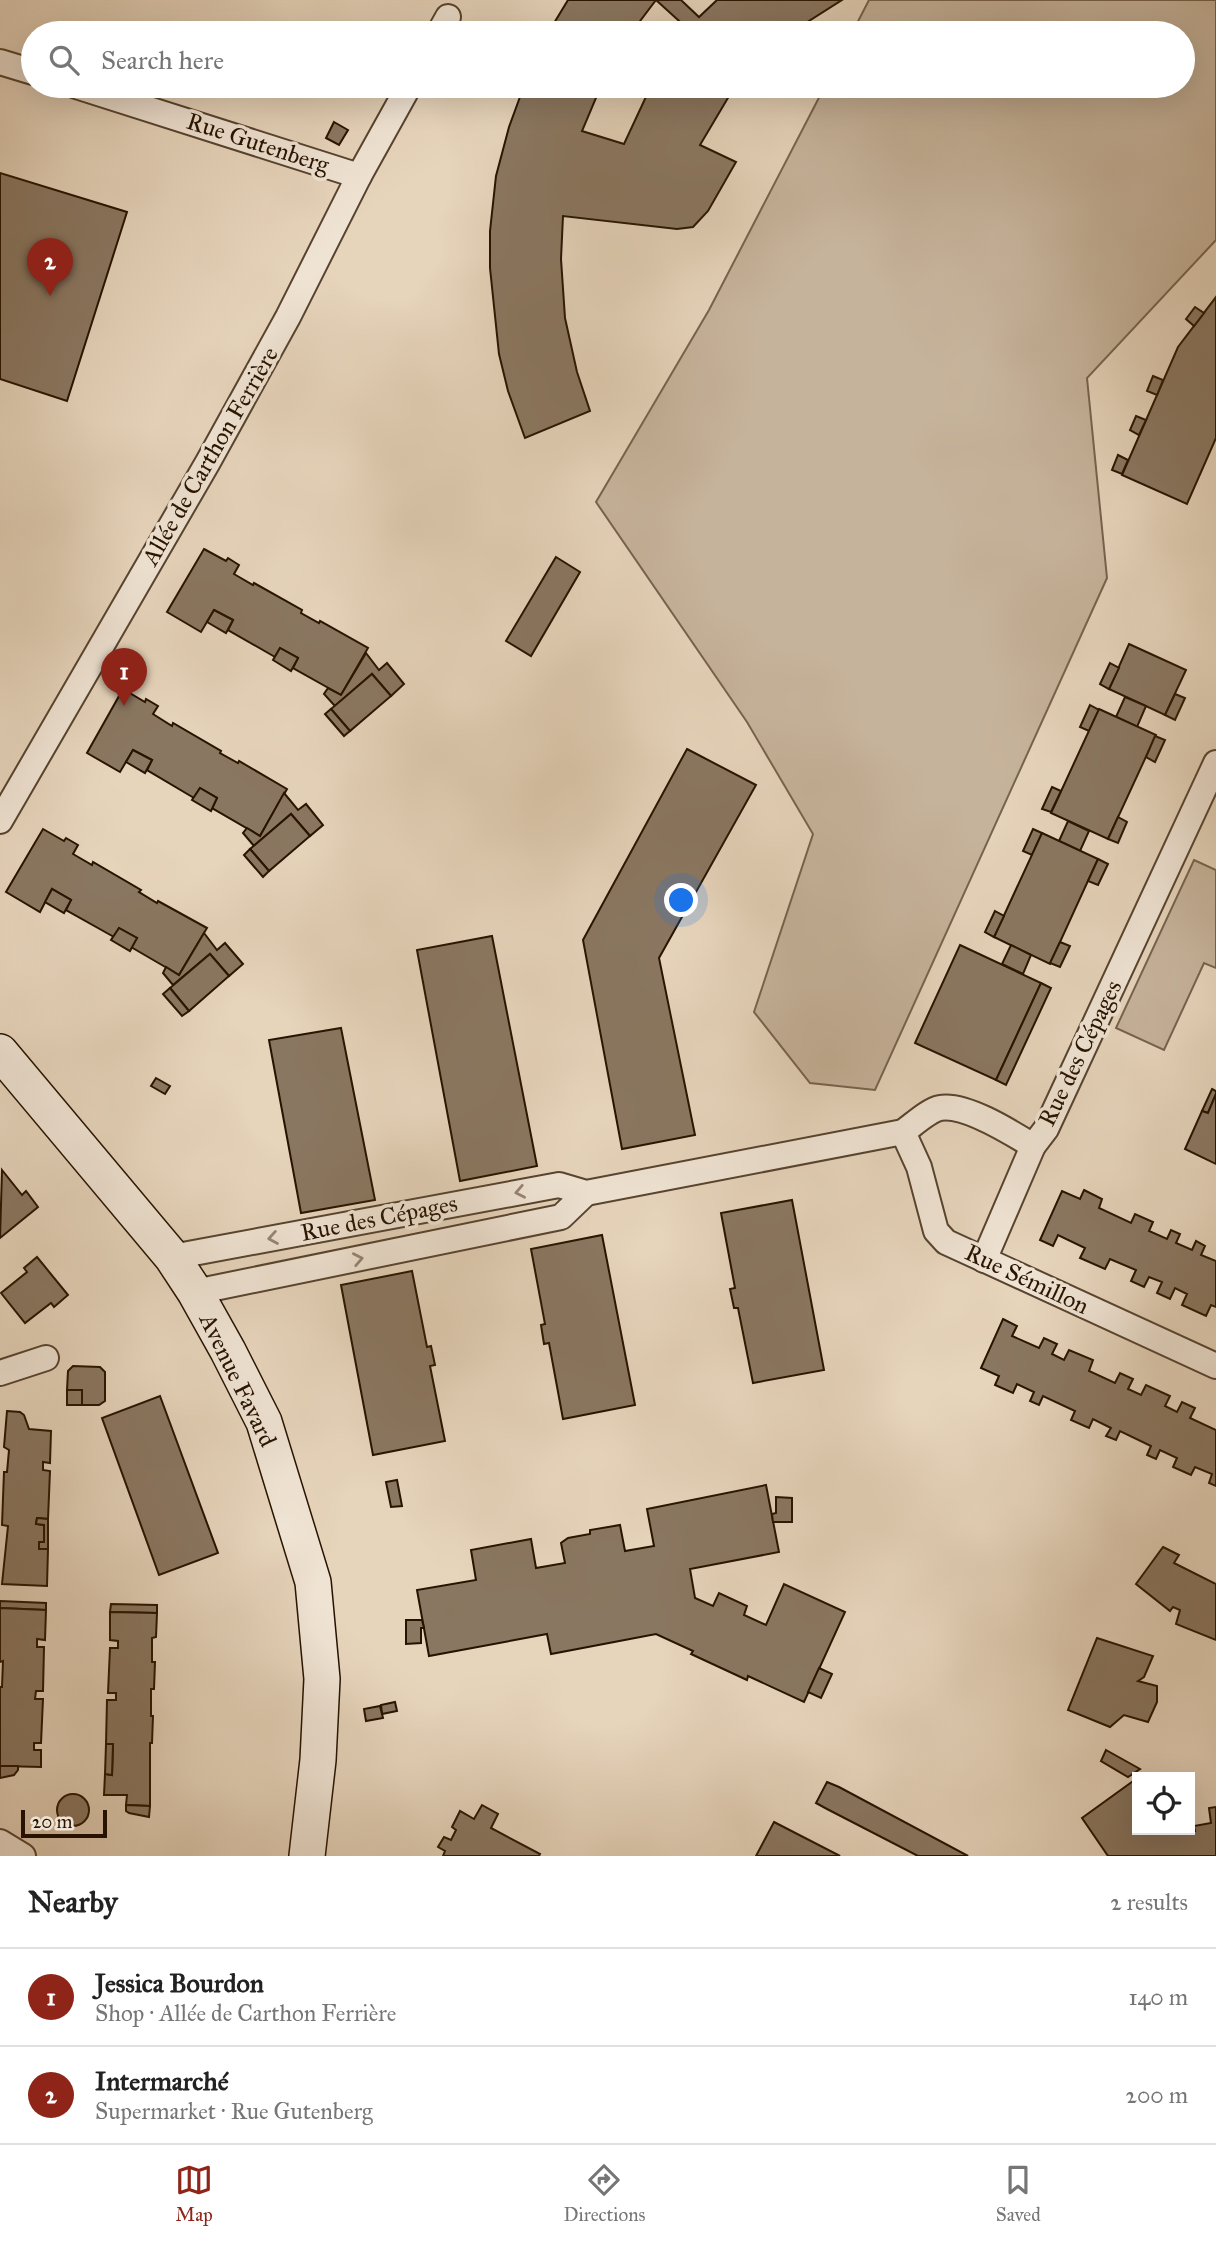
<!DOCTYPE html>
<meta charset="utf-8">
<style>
body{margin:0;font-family:"IM FELL Great Primer",serif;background:#f6f6f6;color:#222}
.controls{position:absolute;right:21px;bottom:21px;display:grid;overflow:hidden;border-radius:0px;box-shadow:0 7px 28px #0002}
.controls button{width:63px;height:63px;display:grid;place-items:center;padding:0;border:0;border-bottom:2px solid #e0e0e0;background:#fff;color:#222;font:35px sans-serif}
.scale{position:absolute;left:21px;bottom:18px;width:86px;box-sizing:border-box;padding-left:7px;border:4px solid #271300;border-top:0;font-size:19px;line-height:24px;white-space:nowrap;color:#271300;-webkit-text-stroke:5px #efe3d3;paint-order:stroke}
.you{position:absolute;left:682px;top:901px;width:24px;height:24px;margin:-18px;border:5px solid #fff;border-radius:50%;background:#1a73e8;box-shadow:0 0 0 10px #1a73e833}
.badge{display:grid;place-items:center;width:46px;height:46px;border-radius:50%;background:#8f2418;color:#fff;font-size:23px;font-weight:700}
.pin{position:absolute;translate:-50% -58px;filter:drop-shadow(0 2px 4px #0008)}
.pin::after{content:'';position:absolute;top:37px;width:24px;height:21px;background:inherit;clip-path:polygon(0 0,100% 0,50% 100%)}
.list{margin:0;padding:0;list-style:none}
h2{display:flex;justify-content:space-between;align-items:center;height:91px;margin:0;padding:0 28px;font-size:30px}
h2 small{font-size:23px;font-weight:400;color:#767676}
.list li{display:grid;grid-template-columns:46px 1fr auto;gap:21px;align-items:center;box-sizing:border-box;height:98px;padding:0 28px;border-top:2px solid #e0e0e0}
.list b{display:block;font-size:26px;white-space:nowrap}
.list p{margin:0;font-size:23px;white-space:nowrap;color:#767676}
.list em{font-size:23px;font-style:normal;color:#767676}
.icon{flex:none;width:38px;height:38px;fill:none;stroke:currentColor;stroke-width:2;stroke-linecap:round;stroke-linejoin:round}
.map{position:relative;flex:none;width:1216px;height:1856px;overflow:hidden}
.search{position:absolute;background:#fff;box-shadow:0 7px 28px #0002;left:21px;right:21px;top:21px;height:77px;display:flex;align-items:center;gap:18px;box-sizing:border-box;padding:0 24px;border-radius:38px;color:#767676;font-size:26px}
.sheet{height:287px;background:#fff}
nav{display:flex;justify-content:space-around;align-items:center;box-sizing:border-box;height:98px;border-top:2px solid #e0e0e0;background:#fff;font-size:19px;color:#767676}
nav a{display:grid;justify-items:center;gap:4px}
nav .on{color:#8f2418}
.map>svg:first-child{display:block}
.green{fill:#c6b39b;stroke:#76634e;stroke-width:2}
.building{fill:#8a7761;stroke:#271300;stroke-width:2}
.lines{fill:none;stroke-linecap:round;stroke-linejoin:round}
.street-casing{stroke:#57432f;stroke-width:28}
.secondary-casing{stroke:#271300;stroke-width:38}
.street{stroke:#efe3d3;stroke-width:24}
.secondary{stroke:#efe3d3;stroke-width:35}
.oneway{stroke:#958574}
.labels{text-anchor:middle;stroke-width:7;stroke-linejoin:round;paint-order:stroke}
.street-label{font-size:24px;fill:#271300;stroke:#efe3d3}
</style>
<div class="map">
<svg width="1216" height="1856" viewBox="0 0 1216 1856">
<rect width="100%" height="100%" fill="#e6d4bb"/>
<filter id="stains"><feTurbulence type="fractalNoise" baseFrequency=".00286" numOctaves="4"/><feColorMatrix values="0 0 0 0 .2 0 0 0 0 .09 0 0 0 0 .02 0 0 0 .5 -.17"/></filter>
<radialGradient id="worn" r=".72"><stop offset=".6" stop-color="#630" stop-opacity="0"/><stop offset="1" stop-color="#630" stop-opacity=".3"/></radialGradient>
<g class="green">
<path d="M869 0H1216V240L1087 378 1107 578 875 1090 810 1083 754 1012 813 834 747 722 596 502 709 310 825 86H1183V33H852Z"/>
<path d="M1194 860 1216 870V968L1204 963 1164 1050 1116 1028Z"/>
</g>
<g class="building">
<path d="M568 0H681L699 17 717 0H842L790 33H686L689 30 656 0 631 33H548Z"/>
<path d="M524 86H601L582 131 624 144 651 86H735L700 145 736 162 708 211 693 227 677 229 563 216 561 259 565 318 577 372 590 411 525 438 508 391 499 354 490 268V231L496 176 509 127Z"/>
<path d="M334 122 348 130 339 145 326 138Z"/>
<path d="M0 173 127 212 67 401 0 379Z"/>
<path d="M1216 297V438L1187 504 1122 475 1178 347Z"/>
<path d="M1195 307 1204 313 1194 326 1186 319Z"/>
<path d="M1153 376 1163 380 1157 395 1147 391Z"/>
<path d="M1136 416 1146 420 1139 435 1130 430Z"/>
<path d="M1118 455 1128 460 1122 474 1112 470Z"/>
<path d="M204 549 226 561 228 558 239 565 234 574 253 585 254 583 302 610 301 613 319 623 320 621 368 648 341 695 293 668 298 658 280 648 275 657 228 630 233 620 214 610 201 632 167 612Z"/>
<path d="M556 557 580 572 531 656 506 641Z"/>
<path d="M214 610 233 620 226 633 207 622Z"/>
<path d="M1129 644 1186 670 1165 715 1109 689Z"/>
<path d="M280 648 298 658 291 671 273 660Z"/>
<path d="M366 653 379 670 387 663 404 684 391 696 372 674 335 706 324 694 328 688 341 695Z"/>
<path d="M1110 663 1119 668 1109 689 1100 684Z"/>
<path d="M372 674 391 696 350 731 331 709Z"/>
<path d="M123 689 145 702 146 699 158 706 153 714 172 726 173 723 221 751 220 753 238 763 239 761 287 789 260 836 212 808 217 798 200 788 194 798 147 770 152 760 133 750 120 772 87 753Z"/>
<path d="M1175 694 1185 698 1175 720 1165 715Z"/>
<path d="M1125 697 1146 706 1137 727 1116 717Z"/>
<path d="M1090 705 1099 710 1089 731 1080 727Z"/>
<path d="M331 709 350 731 344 736 325 714Z"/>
<path d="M1099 709 1156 735 1108 839 1051 813Z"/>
<path d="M1155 736 1165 740 1155 762 1146 757Z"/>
<path d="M687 749 756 785 659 958 695 1135 622 1149 583 940Z"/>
<path d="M133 750 152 760 145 773 126 762Z"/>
<path d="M1052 787 1061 791 1051 812 1042 809Z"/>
<path d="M200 788 217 798 211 811 192 800Z"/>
<path d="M284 793 298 810 306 804 323 825 310 836 291 814 254 846 243 833 247 828 260 836Z"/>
<path d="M291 814 310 836 269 871 250 849Z"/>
<path d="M1118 817 1127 822 1118 843 1108 839Z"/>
<path d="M1068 821 1089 831 1080 851 1059 841Z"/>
<path d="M43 829 64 841 66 838 78 845 73 854 92 865 93 862 141 890 139 892 157 903 158 901 207 928 179 975 131 947 137 938 119 928 114 937 66 910 71 900 52 889 40 912 6 892Z"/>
<path d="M1033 829 1042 833 1032 855 1023 851Z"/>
<path d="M1042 833 1098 859 1050 964 994 937Z"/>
<path d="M250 849 269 871 263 877 244 855Z"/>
<path d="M1098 859 1108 864 1098 885 1088 881Z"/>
<path d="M52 889 71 900 64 913 45 902Z"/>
<path d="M995 911 1004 916 994 937 985 932Z"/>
<path d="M119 928 137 938 130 951 111 940Z"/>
<path d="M204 933 217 950 225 943 243 964 229 976 210 954 173 985 163 973 166 967 179 975Z"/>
<path d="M492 936 537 1166 460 1181 417 950Z"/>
<path d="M1060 942 1070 946 1060 967 1050 963Z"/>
<path d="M960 945 1041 983 996 1080 915 1043Z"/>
<path d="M1011 945 1031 955 1023 974 1002 964Z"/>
<path d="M210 954 229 976 189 1011 170 988Z"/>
<path d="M1041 983 1051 988 1006 1085 996 1080Z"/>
<path d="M170 988 189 1011 182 1016 163 994Z"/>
<path d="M341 1028 375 1200 301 1213 269 1040Z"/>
<path d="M156 1078 170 1086 165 1094 151 1086Z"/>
<path d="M1212 1089 1216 1091V1094L1208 1113 1202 1111Z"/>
<path d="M1216 1094V1164L1185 1149 1202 1111 1208 1113Z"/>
<path d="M2 1170 22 1195 26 1191 38 1207 0 1238Z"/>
<path d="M1084 1190 1102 1199 1099 1208 1131 1223 1135 1214 1153 1222 1149 1231 1167 1239 1171 1230 1180 1234 1176 1243 1192 1250 1196 1241 1205 1246 1201 1255 1216 1261V1307L1211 1305 1206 1316 1182 1305 1187 1294 1175 1288 1170 1299 1157 1293 1162 1282 1149 1277 1144 1287 1131 1281 1136 1270 1110 1259 1105 1269 1080 1258 1085 1248 1058 1235 1053 1246 1040 1240 1062 1191 1080 1199Z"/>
<path d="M792 1200 824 1370 753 1383 738 1308H734L730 1289 735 1288 721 1213Z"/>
<path d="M602 1235 635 1405 563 1419 549 1343 544 1344 541 1325 545 1324 531 1249Z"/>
<path d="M37 1257 68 1295 54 1307 51 1303 25 1323 1 1293 27 1272 24 1268Z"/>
<path d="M412 1271 427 1347 431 1346 435 1365 430 1366 445 1441 373 1455 341 1285Z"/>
<path d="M1003 1319 1017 1326 1012 1336 1039 1348 1044 1338 1057 1344 1052 1354 1064 1360 1069 1350 1093 1360 1089 1371 1115 1383 1120 1373 1133 1379 1128 1389 1141 1395 1146 1385 1170 1396 1165 1406 1177 1412 1182 1402 1195 1408 1190 1418 1216 1430V1486L1209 1483 1212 1474 1195 1467 1191 1475 1173 1467 1177 1458 1160 1450 1156 1459 1147 1455 1151 1446 1120 1431 1116 1440 1106 1436 1111 1428 1093 1419 1089 1428 1071 1420 1075 1411 1043 1396 1039 1405 1030 1401 1034 1392 1017 1384 1013 1393 995 1385 999 1376 981 1368Z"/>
<path d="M73 1366 100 1367 105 1372V1401L99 1405H82V1390H67L68 1371Z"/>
<rect x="67" y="1390" width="15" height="15"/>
<path d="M160 1396 218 1553 159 1575 102 1418Z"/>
<path d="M7 1411 20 1412 24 1415 29 1429 51 1431 50 1463 43 1462V1470L50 1471 48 1519 37 1518 36 1524 44 1525V1542H39V1549H48L47 1586 2 1584 8 1526 2 1525 4 1472H7L9 1450 4 1447Z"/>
<path d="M397 1480 402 1506 391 1507 386 1482Z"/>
<path d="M766 1485 779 1552 690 1569 695 1598 713 1606 719 1593 747 1606 744 1615 766 1625 784 1584 845 1612 804 1702 748 1676 747 1680 691 1654 693 1651 656 1634 551 1654 547 1634 429 1656 417 1590 476 1580 471 1550 531 1539 536 1568 565 1563 561 1543 568 1538 590 1534V1530L620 1525 625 1551 654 1546 647 1509Z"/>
<path d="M776 1497 792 1498V1522H773L772 1514 776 1513Z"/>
<path d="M37 1518 48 1519V1549H39V1542H44V1525L36 1524Z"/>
<path d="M1163 1547 1179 1555 1174 1563 1216 1584V1640L1176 1624 1180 1610 1173 1607 1170 1611 1136 1584Z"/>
<path d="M0 1601 46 1603V1610L0 1608Z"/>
<path d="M111 1604 157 1605V1613L110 1612Z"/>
<path d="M0 1608 46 1610 45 1640 37 1639V1647H44L43 1691H36L35 1699H43L41 1743H34V1750H41V1767L0 1766V1687H2L3 1661 0 1662Z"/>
<path d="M110 1612 157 1613 156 1637 152 1638V1662H155L154 1689H151V1716H153L152 1743H150V1806L126 1805 127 1795H104L105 1774 112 1775 113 1744H106L107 1700H116V1693H108L110 1648H118V1641L110 1640Z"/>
<path d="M406 1620H422L424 1628H421V1643L406 1644Z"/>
<path d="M1097 1638 1153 1656 1144 1677 1138 1681 1157 1686V1702L1148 1722 1124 1715 1110 1727 1068 1710Z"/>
<path d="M819 1668 832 1674 821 1698 808 1692Z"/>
<path d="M395 1702 397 1711 382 1714 381 1705Z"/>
<path d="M380 1706 383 1718 366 1721 364 1709Z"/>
<path d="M106 1744H113L112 1775 105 1774Z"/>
<path d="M1106 1750 1140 1769 1128 1777 1101 1761Z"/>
<path d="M0 1766H18V1770L14 1775 0 1778Z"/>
<path d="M1136 1779 1137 1830 1195 1831 1194 1826 1211 1823 1209 1808 1216 1807V1856H1108L1082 1818Z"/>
<path d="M827 1782 839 1787 968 1856H918L827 1809 816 1803Z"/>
<circle cx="73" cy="1810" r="16"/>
<path d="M126 1805 150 1806 149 1817 129 1813 126 1811Z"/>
<path d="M482 1805 498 1814 491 1828 540 1854 539 1856H443L445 1851 438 1847 444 1837 451 1840 456 1830 452 1827 460 1811 474 1819Z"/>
<path d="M774 1822 840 1856H756Z"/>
</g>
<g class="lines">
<defs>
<g id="street">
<path d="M439 33 448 17"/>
<path d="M0 62 33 72"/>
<path d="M76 86 359 176"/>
<path d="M0 821 208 462 288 317 359 176 409 86"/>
<path d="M903 1132 919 1167 936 1231 946 1242 1216 1366"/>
<path d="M172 1257 559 1185 586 1193 903 1132C913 1125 929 1110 940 1108 965 1103 1012 1133 1033 1146"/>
<path d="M984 1260 1033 1146 1046 1129 1216 763"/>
<path d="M195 1292 561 1217 586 1193"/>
<path d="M0 1373 46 1358"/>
<path d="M0 1842 23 1856"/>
</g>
<path id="secondary" d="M0 1052 172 1257 195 1292 228 1351 264 1422 313 1582 322 1679 318 1760 307 1856"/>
</defs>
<use href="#street" class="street-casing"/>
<use href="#secondary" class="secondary-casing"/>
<use href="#street" class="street"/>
<use href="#secondary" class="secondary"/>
</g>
<defs><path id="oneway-chevron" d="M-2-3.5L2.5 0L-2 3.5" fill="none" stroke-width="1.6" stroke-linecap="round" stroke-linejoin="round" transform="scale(1.75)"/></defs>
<g class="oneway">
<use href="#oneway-chevron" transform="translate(520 1192) rotate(169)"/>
<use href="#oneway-chevron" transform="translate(273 1238) rotate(170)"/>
<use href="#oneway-chevron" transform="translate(358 1259) rotate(-11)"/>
</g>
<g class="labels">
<g class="street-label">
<text transform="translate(258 143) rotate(18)" y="8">Rue Gutenberg</text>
<text transform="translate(210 456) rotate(-60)" y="8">Allée de Carthon Ferrière</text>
<text transform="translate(1080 1053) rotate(-64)" y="8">Rue des Cépages</text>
<text transform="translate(379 1218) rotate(-11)" y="8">Rue des Cépages</text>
<text transform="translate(1027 1279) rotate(25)" y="8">Rue Sémillon</text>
<text transform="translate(238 1380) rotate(64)" y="8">Avenue Favard</text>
</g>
</g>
<rect width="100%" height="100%" filter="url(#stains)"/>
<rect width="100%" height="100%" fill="url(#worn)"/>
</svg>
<div class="controls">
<button><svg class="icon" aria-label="locate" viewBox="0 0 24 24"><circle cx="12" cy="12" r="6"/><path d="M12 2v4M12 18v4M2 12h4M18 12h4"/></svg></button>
</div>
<div class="scale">20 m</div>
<div class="you"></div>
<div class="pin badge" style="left:124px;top:706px">1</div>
<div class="pin badge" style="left:50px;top:296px">2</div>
<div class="search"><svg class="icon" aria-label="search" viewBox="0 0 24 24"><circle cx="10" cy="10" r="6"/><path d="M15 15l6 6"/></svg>Search here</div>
</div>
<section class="sheet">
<h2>Nearby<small>2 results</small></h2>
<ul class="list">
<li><span class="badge">1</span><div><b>Jessica Bourdon</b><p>Shop · Allée de Carthon Ferrière</p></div><em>140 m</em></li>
<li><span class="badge">2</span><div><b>Intermarché</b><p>Supermarket · Rue Gutenberg</p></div><em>200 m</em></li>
</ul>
</section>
<nav>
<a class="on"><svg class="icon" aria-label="map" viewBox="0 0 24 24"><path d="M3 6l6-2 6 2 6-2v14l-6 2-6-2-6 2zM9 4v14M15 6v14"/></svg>Map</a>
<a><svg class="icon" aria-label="directions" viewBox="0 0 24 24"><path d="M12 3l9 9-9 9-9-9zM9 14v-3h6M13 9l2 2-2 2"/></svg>Directions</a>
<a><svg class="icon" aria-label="saved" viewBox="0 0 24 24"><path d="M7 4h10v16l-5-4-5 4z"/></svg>Saved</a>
</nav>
